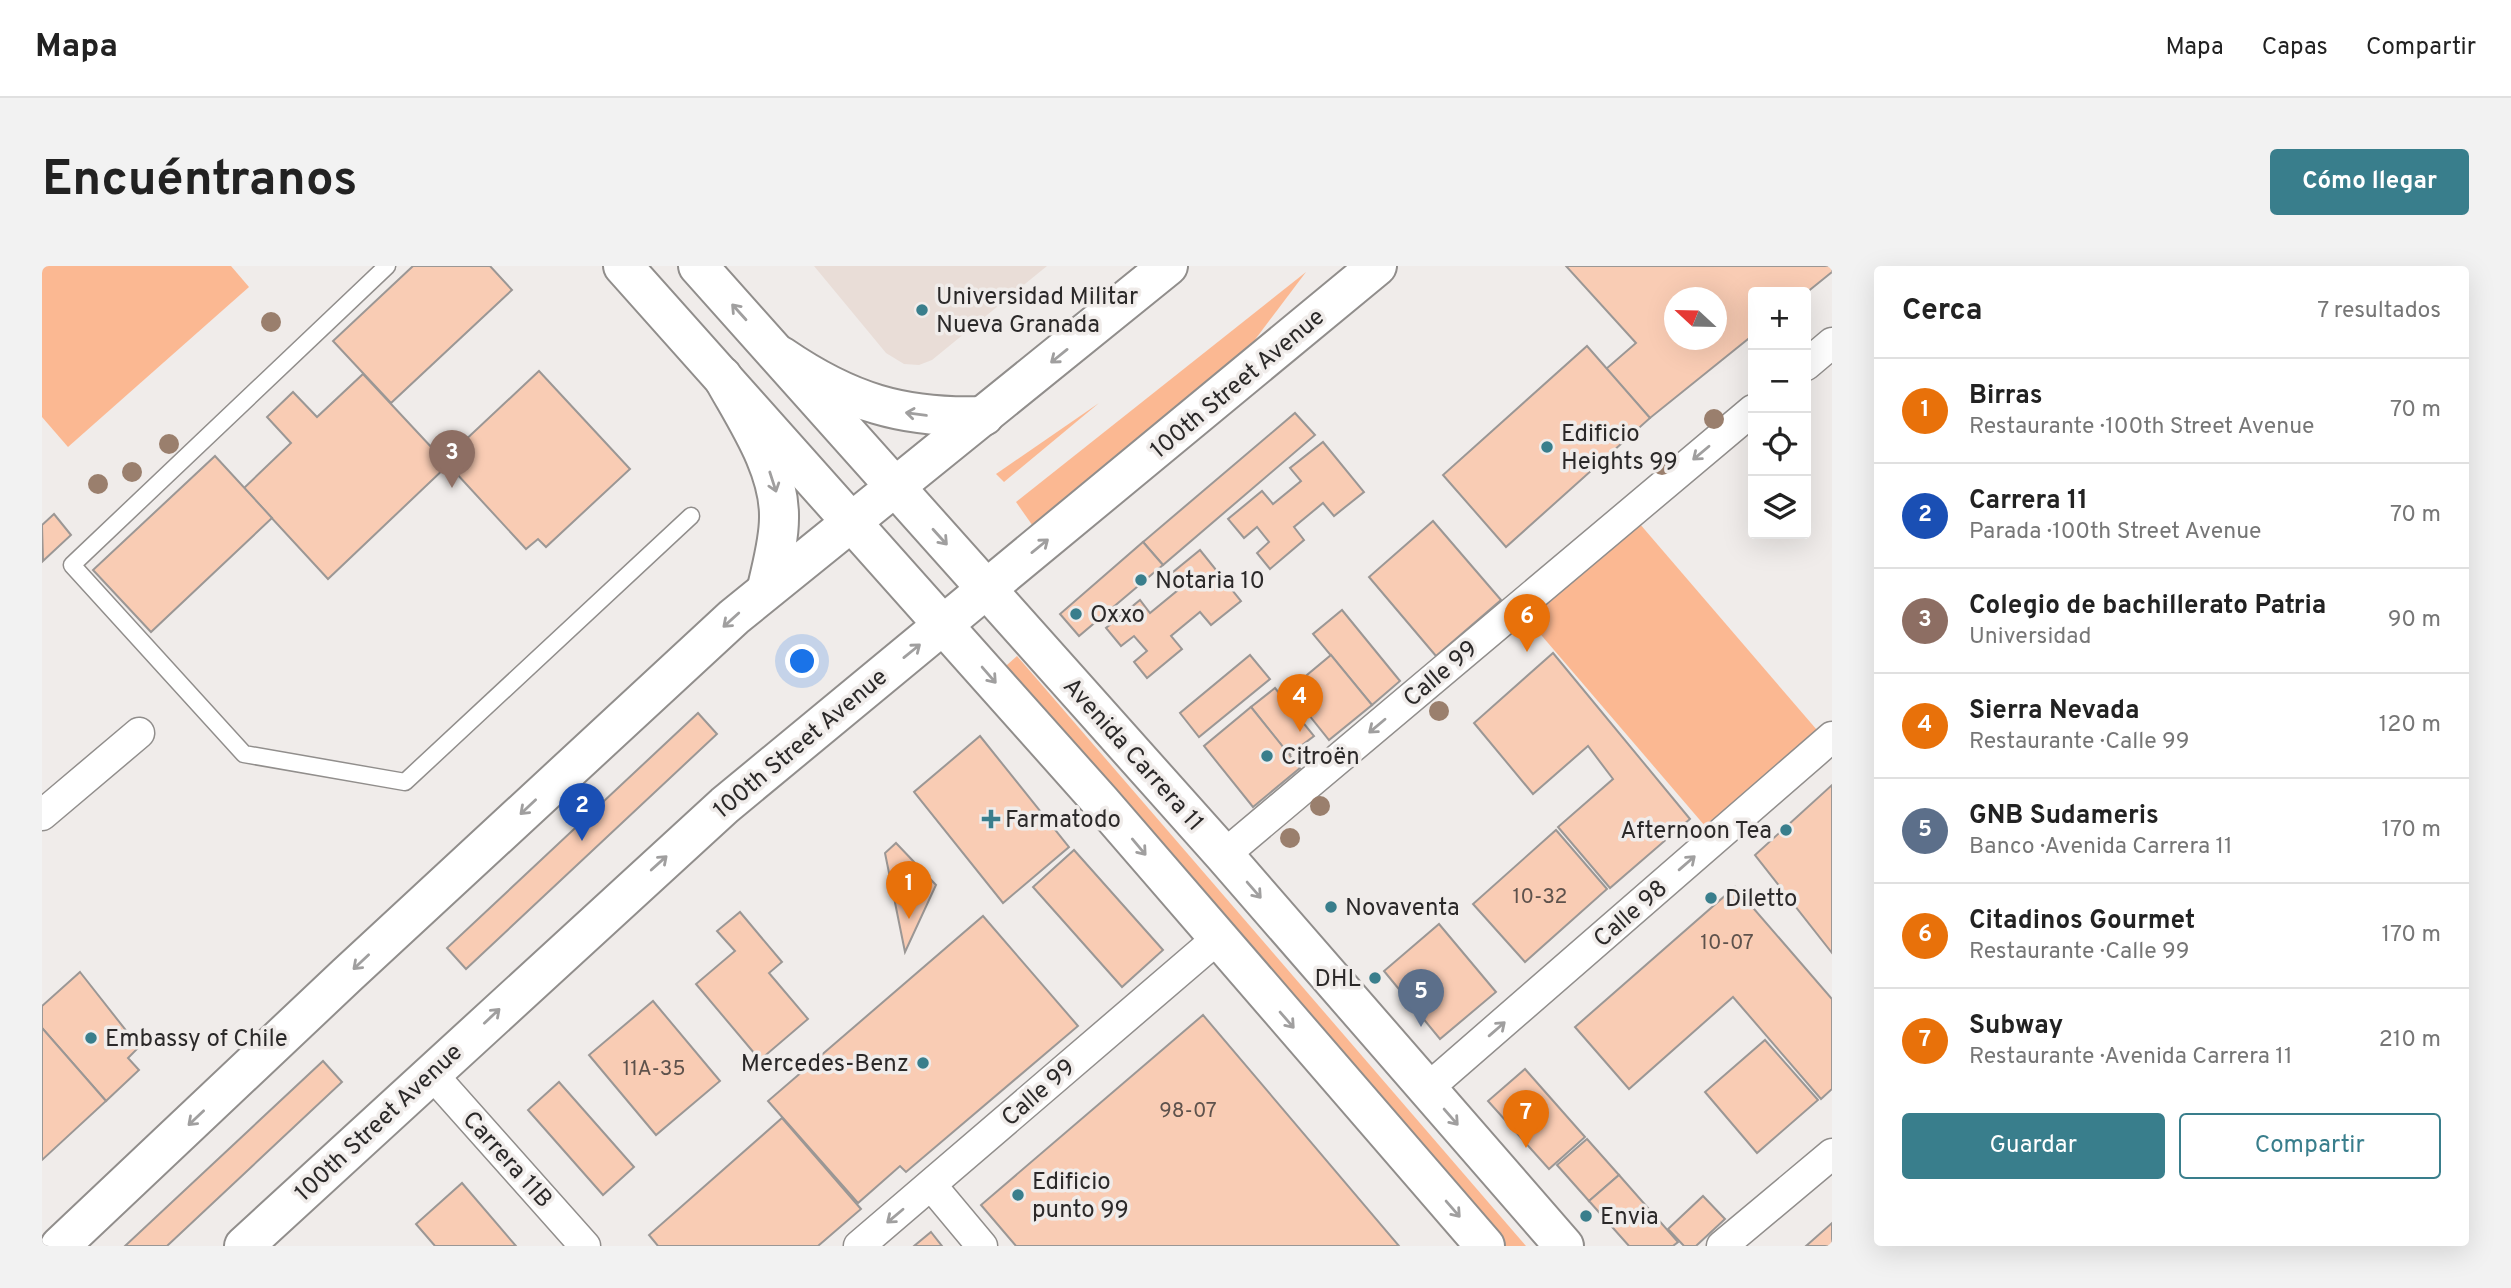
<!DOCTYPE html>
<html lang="es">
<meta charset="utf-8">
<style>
body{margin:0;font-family:Overpass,sans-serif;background:#f2f2f2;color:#222}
.controls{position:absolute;right:21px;top:21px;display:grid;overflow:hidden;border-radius:7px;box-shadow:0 7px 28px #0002}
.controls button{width:63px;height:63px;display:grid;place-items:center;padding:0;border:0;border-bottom:2px solid #e0e0e0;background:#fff;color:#222;font:35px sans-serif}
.compass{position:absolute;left:1622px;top:21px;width:63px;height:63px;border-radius:50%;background:#fff;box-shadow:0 7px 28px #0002;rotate:292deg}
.you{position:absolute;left:761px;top:396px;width:24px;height:24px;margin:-18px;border:5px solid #fff;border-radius:50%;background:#1a73e8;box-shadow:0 0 0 10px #1a73e833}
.badge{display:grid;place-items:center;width:46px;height:46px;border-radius:50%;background:#397e8c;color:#fff;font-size:23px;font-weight:700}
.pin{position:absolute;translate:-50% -58px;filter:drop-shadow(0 2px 4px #0008)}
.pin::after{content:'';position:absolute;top:37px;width:24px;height:21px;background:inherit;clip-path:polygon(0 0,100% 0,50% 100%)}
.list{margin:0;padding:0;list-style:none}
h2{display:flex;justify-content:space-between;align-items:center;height:91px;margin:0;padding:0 28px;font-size:30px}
h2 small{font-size:23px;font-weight:400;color:#767676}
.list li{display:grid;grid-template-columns:46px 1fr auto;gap:21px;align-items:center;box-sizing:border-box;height:105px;padding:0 28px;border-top:2px solid #e0e0e0}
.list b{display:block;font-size:26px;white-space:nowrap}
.list p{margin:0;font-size:23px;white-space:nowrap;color:#767676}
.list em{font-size:23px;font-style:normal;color:#767676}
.actions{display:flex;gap:14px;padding:21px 28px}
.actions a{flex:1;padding:16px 0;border:2px solid #397e8c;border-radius:7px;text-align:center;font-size:24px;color:#397e8c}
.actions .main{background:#397e8c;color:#fff}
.icon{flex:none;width:38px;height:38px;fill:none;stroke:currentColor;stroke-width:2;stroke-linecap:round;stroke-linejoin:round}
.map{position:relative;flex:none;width:1790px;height:980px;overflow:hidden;border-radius:7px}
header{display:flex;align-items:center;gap:42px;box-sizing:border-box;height:98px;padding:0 35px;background:#fff;border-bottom:2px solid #e0e0e0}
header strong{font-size:33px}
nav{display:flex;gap:38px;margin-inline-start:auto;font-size:24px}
.intro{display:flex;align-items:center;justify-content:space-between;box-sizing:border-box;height:168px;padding:0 42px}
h1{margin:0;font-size:49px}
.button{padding:18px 32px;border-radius:7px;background:#397e8c;color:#fff;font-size:24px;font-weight:700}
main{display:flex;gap:42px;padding:0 42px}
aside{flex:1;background:#fff;border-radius:7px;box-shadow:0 7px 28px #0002}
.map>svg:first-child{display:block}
.built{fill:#e9ddd7}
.green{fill:#fbb892}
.building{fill:#f9ccb4;stroke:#9b9795;stroke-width:2;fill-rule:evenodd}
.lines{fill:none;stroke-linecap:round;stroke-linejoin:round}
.lane-casing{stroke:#918e8c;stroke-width:19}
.street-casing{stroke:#918e8c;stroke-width:33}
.secondary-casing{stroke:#918e8c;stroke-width:42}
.primary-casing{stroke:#918e8c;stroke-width:42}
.lane{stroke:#fff;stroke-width:16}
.street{stroke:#fff;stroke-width:30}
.secondary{stroke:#fff;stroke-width:38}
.primary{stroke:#fff;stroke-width:38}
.tree{fill:#9a7f6d}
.oneway{stroke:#a09f9f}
.poi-dot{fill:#397e8c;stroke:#f0ecea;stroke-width:2.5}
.labels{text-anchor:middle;stroke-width:7;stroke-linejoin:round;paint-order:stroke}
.number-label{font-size:21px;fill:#5e524c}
.poi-label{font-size:24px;fill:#2b2929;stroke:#f0ecea;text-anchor:start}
.street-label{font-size:24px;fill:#2b2929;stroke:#f0ecea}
</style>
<header>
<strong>Mapa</strong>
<nav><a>Mapa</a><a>Capas</a><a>Compartir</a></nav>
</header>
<div class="intro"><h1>Encuéntranos</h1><a class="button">Cómo llegar</a></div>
<main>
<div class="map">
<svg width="1790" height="980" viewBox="0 0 1790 980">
<rect width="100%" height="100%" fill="#f0ecea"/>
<path class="built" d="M772 0H1005L890 94 877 99 862 98 844 87Z"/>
<g class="green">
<path d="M0 0H189L207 21 26 181 0 151Z"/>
<path d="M1264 6 1212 75 993 263 974 236Z"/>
<path d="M1057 137 962 216 954 208Z"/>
<path d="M1585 243 1781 471 1669 567 1476 342Z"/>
<path d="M975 390 1484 980H1451L956 407Z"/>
</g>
<g class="building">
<path d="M371 0H448L470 24 349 137 291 75Z"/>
<path d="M1524 0H1790V6L1764 27 1711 26V69L1608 152 1564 103 1594 77ZM1632 32H1674V74H1632Z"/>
<path d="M1545 80 1608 152 1464 281 1401 209Z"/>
<path d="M497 105 588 203 504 281 496 273 484 283 402 194Z"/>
<path d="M321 108 406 199 286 313 202 222 249 177 225 151 251 126 275 151Z"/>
<path d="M1253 147 1273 169 1121 299 1101 276Z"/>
<path d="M1281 176 1322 226 1292 250 1281 237 1252 261 1262 274 1228 303 1215 287 1227 276 1215 261 1202 272 1186 253 1220 225 1231 238 1259 215 1248 202Z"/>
<path d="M173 190 230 252 109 366 51 304Z"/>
<path d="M12 248 29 269 1 295 0 259Z"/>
<path d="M1391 255 1459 334 1394 390 1327 311Z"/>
<path d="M1101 276 1121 299 1037 370 1018 348Z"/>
<path d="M1158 284 1199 335 1169 359 1158 346 1129 370 1140 383 1105 412 1092 396 1105 385 1092 370 1079 380 1064 362 1098 334 1108 347 1136 324 1125 311Z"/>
<path d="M1300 344 1358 415 1330 439 1271 368Z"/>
<path d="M1511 387 1648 553 1568 622 1516 561 1571 513 1546 480 1491 528 1432 457Z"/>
<path d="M1208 389 1228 413 1157 471 1138 447Z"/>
<path d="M1289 389 1330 439 1287 474 1247 424Z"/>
<path d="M1233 422 1272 470 1247 489 1209 441Z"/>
<path d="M1209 441 1258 502 1211 541 1162 480Z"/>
<path d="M656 447 675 468 424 703 405 682Z"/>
<path d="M938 470 1027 581 961 637 872 526Z"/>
<path d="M1790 519V687L1713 589Z"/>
<path d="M1514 564 1565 623 1483 696 1431 638Z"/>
<path d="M854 577 894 619 863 686 843 587Z"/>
<path d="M1032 584 1121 684 1080 721 991 621Z"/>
<path d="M1693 621 1790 733V823L1779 833 1691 731 1587 823 1533 761Z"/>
<path d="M698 646 740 696 727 707 766 753 718 794 654 718 693 685 675 665Z"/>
<path d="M941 650 1036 760 864 906 858 900 816 937 726 835Z"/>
<path d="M1397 658 1454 726 1398 773 1342 705Z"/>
<path d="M38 706 97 781 86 792 97 804 64 835 0 762V740Z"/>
<path d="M611 735 678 815 614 869 547 789Z"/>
<path d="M1161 749 1357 980H974L939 939Z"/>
<path d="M0 762 64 835 0 894Z"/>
<path d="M1723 774 1776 834 1715 887 1663 826Z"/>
<path d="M281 795 300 816 125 980H83Z"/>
<path d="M1483 803 1543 871 1507 903 1446 835Z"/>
<path d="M517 816 592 901 561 929 486 844Z"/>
<path d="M740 852 819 943 776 980H616L607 969Z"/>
<path d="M1545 873 1577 909 1547 935 1515 899Z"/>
<path d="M1577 909 1636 976 1631 980H1587L1547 935Z"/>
<path d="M420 917 474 980H393L374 958Z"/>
<path d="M1661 930 1683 953 1654 980H1642L1626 963Z"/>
<path d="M1790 957V980H1764Z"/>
<path d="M889 966 900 980H872Z"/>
</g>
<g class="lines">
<defs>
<path id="lane" d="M345 0 30 299 202 488 363 516 649 250"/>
<g id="street">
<path d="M1764 99 1790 77"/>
<path d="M0 549 97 467"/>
<path d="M1182 589 1711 144"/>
<path d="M389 807 543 980"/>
<path d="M1385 823 1790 471"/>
<path d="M889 919 940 980"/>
<path d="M817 980 1175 673"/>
<path d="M1680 980 1790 888"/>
</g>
<g id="secondary">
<path d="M581 0 1059 536 1443 980"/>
<path d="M656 0 1182 589 1522 980"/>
</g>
<g id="primary">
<path d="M739 90C806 136 861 153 942 150"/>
<path d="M680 110C703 152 738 202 737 252 737 275 730 299 725 322"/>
<path d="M18 980 305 709 692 351 1126 0"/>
<path d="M202 980 683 539 1335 0"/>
</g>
</defs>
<use href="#lane" class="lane-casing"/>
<use href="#street" class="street-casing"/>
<use href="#secondary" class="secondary-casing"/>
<use href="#primary" class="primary-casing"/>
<use href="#lane" class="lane"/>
<use href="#street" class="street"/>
<use href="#secondary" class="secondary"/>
<use href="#primary" class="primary"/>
</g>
<g class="tree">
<circle cx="229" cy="56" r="10"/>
<circle cx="1672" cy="153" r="10"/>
<circle cx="127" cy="178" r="10"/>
<circle cx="1620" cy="199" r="10"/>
<circle cx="90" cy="206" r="10"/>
<circle cx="56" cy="218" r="10"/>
<circle cx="1397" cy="445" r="10"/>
<circle cx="1278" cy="540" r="10"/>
<circle cx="1248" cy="572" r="10"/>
</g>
<defs><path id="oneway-shaft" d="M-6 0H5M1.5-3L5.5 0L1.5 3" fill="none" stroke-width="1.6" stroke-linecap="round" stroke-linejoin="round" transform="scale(1.75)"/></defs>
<g class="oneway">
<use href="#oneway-shaft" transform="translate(697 46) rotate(-132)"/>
<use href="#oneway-shaft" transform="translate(1017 90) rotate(141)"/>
<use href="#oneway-shaft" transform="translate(874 148) rotate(-172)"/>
<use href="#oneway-shaft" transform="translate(1659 187) rotate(140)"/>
<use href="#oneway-shaft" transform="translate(731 216) rotate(72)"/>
<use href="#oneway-shaft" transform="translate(898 271) rotate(48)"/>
<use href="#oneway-shaft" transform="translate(998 280) rotate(-39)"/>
<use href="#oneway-shaft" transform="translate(689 354) rotate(138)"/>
<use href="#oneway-shaft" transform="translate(870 385) rotate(-39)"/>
<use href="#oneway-shaft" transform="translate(947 409) rotate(49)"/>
<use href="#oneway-shaft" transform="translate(1335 460) rotate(140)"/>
<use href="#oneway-shaft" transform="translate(486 541) rotate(137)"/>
<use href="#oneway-shaft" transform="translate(1097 581) rotate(50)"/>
<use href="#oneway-shaft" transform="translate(617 597) rotate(-42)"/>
<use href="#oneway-shaft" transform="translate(1645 597) rotate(-41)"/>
<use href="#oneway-shaft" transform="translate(1212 624) rotate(49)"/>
<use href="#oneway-shaft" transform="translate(319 696) rotate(137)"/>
<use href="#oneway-shaft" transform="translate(450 750) rotate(-43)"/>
<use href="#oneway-shaft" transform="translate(1245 754) rotate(49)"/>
<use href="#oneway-shaft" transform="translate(1455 763) rotate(-41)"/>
<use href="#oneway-shaft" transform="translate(1409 851) rotate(49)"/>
<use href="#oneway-shaft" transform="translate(154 852) rotate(137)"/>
<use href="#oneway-shaft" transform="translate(1411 943) rotate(49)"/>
<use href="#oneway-shaft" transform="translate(853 950) rotate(140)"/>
</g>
<g class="poi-dot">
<circle cx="880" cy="44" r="7"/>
<circle cx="1505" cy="181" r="7"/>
<circle cx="1099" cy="314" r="7"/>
<circle cx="1034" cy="348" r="7"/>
<circle cx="1225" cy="490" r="7"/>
<path d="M945.5 542.5h7v7h7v7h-7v7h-7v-7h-7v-7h7z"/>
<circle cx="1744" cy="564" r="7"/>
<circle cx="1669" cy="632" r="7"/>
<circle cx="1289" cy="641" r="7"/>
<circle cx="1333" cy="712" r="7"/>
<circle cx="49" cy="772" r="7"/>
<circle cx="881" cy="797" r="7"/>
<circle cx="976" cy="929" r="7"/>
<circle cx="1544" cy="950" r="7"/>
</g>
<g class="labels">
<g class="number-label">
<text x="1498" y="637">10-32</text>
<text x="1685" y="683">10-07</text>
<text x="612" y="809">11A-35</text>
<text x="1146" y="851">98-07</text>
</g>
<g class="poi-label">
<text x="894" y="38">Universidad Militar<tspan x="894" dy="28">Nueva Granada</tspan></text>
<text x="1519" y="175">Edificio<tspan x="1519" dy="28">Heights 99</tspan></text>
<text x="1113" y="322">Notaria 10</text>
<text x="1048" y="356">Oxxo</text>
<text x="1239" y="498">Citroën</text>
<text x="963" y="561">Farmatodo</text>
<text x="1730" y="572" text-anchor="end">Afternoon Tea</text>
<text x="1683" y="640">Diletto</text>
<text x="1303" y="649">Novaventa</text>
<text x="1319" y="720" text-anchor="end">DHL</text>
<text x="63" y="780">Embassy of Chile</text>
<text x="867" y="805" text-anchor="end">Mercedes-Benz</text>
<text x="990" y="923">Edificio<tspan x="990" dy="28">punto 99</tspan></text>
<text x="1558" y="958">Envia</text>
</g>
<g class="street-label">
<text transform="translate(1195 117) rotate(-40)" y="8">100th Street Avenue</text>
<text transform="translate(1398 407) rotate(-40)" y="8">Calle 99</text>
<text transform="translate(758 477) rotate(-40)" y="8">100th Street Avenue</text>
<text transform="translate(1092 488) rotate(48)" y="8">Avenida Carrera 11</text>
<text transform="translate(1588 647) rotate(-41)" y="8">Calle 98</text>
<text transform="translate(996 826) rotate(-41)" y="8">Calle 99</text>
<text transform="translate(336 856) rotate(-43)" y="8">100th Street Avenue</text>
<text transform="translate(466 893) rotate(48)" y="8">Carrera 11B</text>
</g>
</g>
</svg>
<div class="controls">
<button>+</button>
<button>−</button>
<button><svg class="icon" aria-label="locate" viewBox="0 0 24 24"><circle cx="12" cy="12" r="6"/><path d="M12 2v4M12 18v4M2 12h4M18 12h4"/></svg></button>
<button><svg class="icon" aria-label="layers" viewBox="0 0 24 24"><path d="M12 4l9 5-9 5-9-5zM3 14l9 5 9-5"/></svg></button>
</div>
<svg class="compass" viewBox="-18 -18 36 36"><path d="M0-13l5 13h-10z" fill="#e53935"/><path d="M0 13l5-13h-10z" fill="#767676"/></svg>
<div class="you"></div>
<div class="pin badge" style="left:867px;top:653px;background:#e8710a">1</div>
<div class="pin badge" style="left:540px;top:575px;background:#1a4fb4">2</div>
<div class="pin badge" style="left:410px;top:222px;background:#8d6e63">3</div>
<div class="pin badge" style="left:1258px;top:466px;background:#e8710a">4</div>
<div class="pin badge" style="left:1379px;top:761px;background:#5c6f8a">5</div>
<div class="pin badge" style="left:1485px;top:386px;background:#e8710a">6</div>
<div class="pin badge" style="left:1484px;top:882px;background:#e8710a">7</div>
</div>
<aside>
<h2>Cerca<small>7 resultados</small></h2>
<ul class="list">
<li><span class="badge" style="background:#e8710a">1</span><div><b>Birras</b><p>Restaurante · 100th Street Avenue</p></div><em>70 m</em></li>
<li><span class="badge" style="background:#1a4fb4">2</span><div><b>Carrera 11</b><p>Parada · 100th Street Avenue</p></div><em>70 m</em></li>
<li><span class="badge" style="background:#8d6e63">3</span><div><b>Colegio de bachillerato Patria</b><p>Universidad</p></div><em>90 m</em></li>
<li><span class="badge" style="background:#e8710a">4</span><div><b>Sierra Nevada</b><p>Restaurante · Calle 99</p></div><em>120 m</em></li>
<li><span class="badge" style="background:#5c6f8a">5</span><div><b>GNB Sudameris</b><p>Banco · Avenida Carrera 11</p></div><em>170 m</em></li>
<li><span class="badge" style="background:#e8710a">6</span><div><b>Citadinos Gourmet</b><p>Restaurante · Calle 99</p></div><em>170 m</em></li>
<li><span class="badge" style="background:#e8710a">7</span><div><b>Subway</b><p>Restaurante · Avenida Carrera 11</p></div><em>210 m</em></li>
</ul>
<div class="actions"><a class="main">Guardar</a><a>Compartir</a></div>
</aside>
</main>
